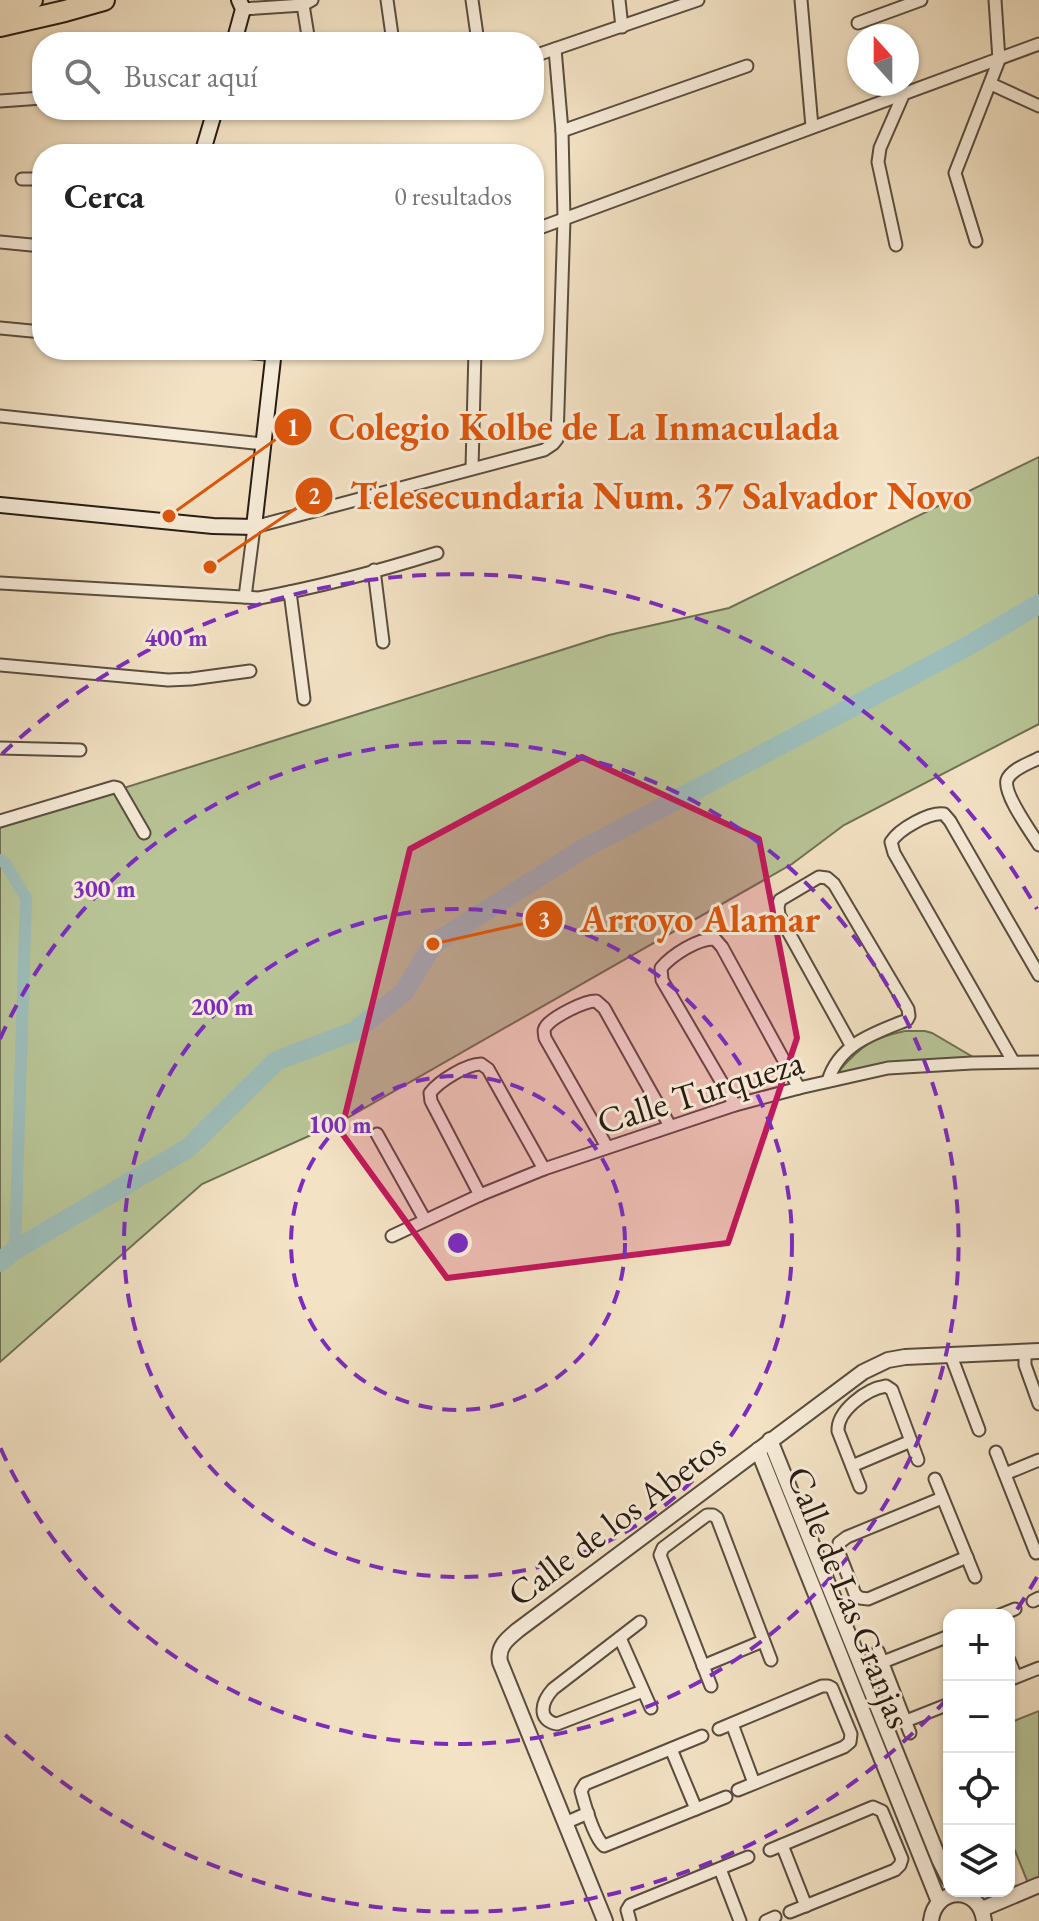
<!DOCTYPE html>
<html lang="es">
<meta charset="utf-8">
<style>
body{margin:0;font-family:"EB Garamond",serif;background:#f2f2f2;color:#222}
.controls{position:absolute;right:24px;bottom:24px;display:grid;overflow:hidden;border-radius:16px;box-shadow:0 2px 6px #0004}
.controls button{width:72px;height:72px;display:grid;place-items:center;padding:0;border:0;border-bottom:2px solid #e0e0e0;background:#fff;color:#222;font:40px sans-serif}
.compass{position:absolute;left:847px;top:24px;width:72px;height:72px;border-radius:50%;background:#fff;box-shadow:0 2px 6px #0004;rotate:339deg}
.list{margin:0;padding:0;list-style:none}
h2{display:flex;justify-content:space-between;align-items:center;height:104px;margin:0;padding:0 32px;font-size:34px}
h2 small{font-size:26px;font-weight:400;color:#767676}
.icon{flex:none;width:44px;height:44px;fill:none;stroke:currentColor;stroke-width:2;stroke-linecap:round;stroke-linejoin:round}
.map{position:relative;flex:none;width:1039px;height:1921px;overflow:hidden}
.search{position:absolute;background:#fff;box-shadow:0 2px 6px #0004;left:32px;top:32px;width:512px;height:88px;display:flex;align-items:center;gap:20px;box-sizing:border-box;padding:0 28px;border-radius:32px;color:#767676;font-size:30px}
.panel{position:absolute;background:#fff;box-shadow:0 2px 6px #0004;left:32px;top:144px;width:512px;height:216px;border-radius:32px}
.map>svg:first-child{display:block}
.green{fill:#b8c496;stroke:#6f7054;stroke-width:2}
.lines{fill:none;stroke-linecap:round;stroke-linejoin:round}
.canal{stroke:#9dbdba;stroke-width:12}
.river{stroke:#9dbdba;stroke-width:20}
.minor-casing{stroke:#594d3f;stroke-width:15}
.tertiary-casing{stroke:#594d3f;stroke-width:18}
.secondary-casing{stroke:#261b13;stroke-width:18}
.trunk-casing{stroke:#261b13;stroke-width:22}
.motorway-casing{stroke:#261b13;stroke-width:24}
.minor{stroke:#f7ecd9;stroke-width:11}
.tertiary{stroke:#f7ecd9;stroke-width:14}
.secondary{stroke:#f7ecd9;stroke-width:14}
.trunk{stroke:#f3e2c4;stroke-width:18}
.motorway{stroke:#f3e2c4;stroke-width:20}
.marked{fill:#c2185b;fill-opacity:0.2;stroke:#c2185b;stroke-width:6;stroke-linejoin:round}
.ring{fill:none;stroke:#7b2cbf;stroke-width:4;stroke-dasharray:14 10}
.labels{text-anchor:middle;stroke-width:6;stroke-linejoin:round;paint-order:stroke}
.street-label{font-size:36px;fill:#261b13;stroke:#f7ecd9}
.centre{fill:#7b2cbf;stroke:#f7ecd9;stroke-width:4}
.ring-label{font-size:24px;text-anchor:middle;font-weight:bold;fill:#7b2cbf;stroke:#f7ecd9;stroke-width:6;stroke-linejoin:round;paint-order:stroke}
.leader{fill:none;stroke:#de560c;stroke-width:3}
.callout-dot{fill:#de560c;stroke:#f7ecd9;stroke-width:3}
.mark-label{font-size:24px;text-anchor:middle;font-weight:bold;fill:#fff}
.callout-label{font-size:38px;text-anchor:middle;font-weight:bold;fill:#de560c;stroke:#f7ecd9;stroke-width:6;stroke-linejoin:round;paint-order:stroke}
</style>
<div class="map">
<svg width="1039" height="1921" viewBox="0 0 1039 1921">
<rect width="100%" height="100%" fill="#f3e2c4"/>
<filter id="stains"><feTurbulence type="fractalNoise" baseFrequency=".0025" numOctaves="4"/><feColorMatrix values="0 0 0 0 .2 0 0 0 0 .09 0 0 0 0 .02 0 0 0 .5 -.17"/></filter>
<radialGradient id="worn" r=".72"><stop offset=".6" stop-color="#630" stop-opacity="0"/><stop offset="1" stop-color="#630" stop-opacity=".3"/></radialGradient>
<g class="green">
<path d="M1039 457V724L844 825 792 864 340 1122 202 1184 0 1362V827L609 635 729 608Z"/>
<path d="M905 1031H925L932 1033 973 1057 868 1068 838 1075 839 1071C861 1046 872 1038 905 1031Z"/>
<path d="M1039 1711V1877L1028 1883 1009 1836V1723Z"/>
</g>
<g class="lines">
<path class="canal" d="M0 860 5 863 26 898 15 1250"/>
<path class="river" d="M0 1262 15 1250 188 1148 276 1061 355 1031 404 992 433 944 583 849 966 647 1039 604"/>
<defs>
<g id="minor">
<path d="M387 0 393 42"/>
<path d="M472 0 478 42"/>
<path d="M619 0 622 27"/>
<path d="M801 0 812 127"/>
<path d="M303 5 309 42"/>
<path d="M243 9 303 5 312 0"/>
<path d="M858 23 921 0"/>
<path d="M534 56 698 0"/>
<path d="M991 84 1039 106"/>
<path d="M0 101 42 98"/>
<path d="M562 131 747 66"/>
<path d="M22 179H42"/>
<path d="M534 230 1039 44"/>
<path d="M976 241 955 173 999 60 995 0"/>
<path d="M0 242 42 246"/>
<path d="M896 245 878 162 880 148 904 93"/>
<path d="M0 328 42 332"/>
<path d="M222 350 274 355"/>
<path d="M0 416 263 444"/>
<path d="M472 468 475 350"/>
<path d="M374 570 383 642"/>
<path d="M0 583 259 598C319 587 379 571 437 553"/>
<path d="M290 592 304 699"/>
<path d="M245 597 254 527 544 450 553 444 557 439 564 219 562 131 555 49"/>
<path d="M0 665 168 680 191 679 250 671"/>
<path d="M0 748 80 750"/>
<path d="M1039 758C1030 763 1011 769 1007 780 1003 794 1031 832 1039 845"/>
<path d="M0 821 114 787 118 788 144 833"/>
<path d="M1013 1061 894 853 891 842C899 829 929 812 944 814L950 821 1039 975"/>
<path d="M828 1081C839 1044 874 1033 907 1020L909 1016 908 1009 834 884 827 878 819 877 780 900 778 907 779 915 851 1045"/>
<path d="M735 1105 662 980 661 968C672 955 698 938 715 939L722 947 799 1088"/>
<path d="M377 1134 425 1220"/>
<path d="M607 1147 545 1038C544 1031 543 1030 547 1025 555 1016 584 1001 596 1001L604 1008 670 1126"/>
<path d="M480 1195 431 1101 430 1093C439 1081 467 1064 481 1064L488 1069 544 1169"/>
<path d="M392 1236 480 1195 544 1169 735 1105 799 1088 888 1068 972 1063 1039 1062"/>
<path d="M1025 1351V1365L1039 1404"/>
<path d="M951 1356 979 1430"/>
<path d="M996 1452 1036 1553"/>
<path d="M852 1466 911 1441"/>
<path d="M1005 1474 1039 1460"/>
<path d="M935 1479 975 1577"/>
<path d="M860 1487 838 1431C837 1411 866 1389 886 1386L892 1390 918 1460"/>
<path d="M942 1498 847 1537 839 1543V1553L855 1594 860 1598 868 1599 967 1557"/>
<path d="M1033 1601 1039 1598"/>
<path d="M1000 1615 1015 1609"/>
<path d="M640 1622 553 1689C542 1701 536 1720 557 1724L643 1691"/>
<path d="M620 1638 651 1708"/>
<path d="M878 1651 910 1733"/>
<path d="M1009 1660 1016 1677"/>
<path d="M883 1662 949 1636"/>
<path d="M703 1666 763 1641"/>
<path d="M1009 1680 1039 1668"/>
<path d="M711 1686 660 1555 663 1548 707 1515H713L717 1518 771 1660"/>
<path d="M906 1721 949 1704"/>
<path d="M732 1724 754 1783"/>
<path d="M719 1729 822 1686H828L832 1688 851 1734 850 1742 844 1747 738 1790"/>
<path d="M702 1736 585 1784 581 1791C585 1806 594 1837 604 1846L726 1797"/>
<path d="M671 1749 696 1809"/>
<path d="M565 1823 588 1813"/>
<path d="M782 1845 806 1906"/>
<path d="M770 1850 873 1807 882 1811 902 1859 900 1865 895 1870 790 1912"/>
<path d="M720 1869 740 1921"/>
<path d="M630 1921 627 1910 630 1905 748 1857"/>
<path d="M766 1921 775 1917"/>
</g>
<g id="tertiary">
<path d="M770 1440 939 1859 949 1879"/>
<path d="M758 1450 939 1902"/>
<path d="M982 1909 1039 1885"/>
<path d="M605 1921 500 1662C497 1647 507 1639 518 1630L863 1372 888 1360 905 1357 1039 1351"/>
<path d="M931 1921C935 1886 980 1885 984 1921"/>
</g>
<g id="secondary">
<path d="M234 42 243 9 239 0"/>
<path d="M202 154 215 110"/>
<path d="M0 505 213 526 254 527 274 350"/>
</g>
<path id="trunk" d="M0 9 33 0"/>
<path id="motorway" d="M0 26 65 11 104 0"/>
</defs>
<use href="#minor" class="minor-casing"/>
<use href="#tertiary" class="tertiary-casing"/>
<use href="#secondary" class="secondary-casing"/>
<use href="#trunk" class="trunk-casing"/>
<use href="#motorway" class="motorway-casing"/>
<use href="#minor" class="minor"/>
<use href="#tertiary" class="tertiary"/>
<use href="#secondary" class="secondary"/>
<use href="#trunk" class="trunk"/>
<use href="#motorway" class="motorway"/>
</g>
<path class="marked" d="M582 757 759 839 797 1038 728 1243 447 1278 341 1132 410 849Z"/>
<g class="ring">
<circle cx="458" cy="1243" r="167"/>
<circle cx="458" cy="1243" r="334"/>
<path d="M0 1039A501 501 0 1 1 0 1447"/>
<path d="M1037 1577A668 668 0 0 1 1012 1617M947 1699A668 668 0 0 1 2 1732M2 754A668 668 0 0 1 1037 909"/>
</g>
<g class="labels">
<g class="street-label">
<text transform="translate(700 1091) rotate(-17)" y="13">Calle Turqueza</text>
<text transform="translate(616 1519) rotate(-37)" y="13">Calle de los Abetos</text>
<text transform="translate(850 1597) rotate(68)" y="13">Calle de Las Granjas</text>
</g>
</g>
<circle cx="458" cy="1243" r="12" class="centre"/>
<g class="ring-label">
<text x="176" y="646">400 m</text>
<text x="104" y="897">300 m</text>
<text x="222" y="1015">200 m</text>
<text x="340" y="1133">100 m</text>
</g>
<path class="leader" d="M169 516L293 427M210 567L314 496M433 944L544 919"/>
<g class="callout-dot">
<circle cx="169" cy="516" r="8"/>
<circle cx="210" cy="567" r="8"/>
<circle cx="433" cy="944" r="8"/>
<circle cx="293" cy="427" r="20"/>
<circle cx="314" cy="496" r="20"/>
<circle cx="544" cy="919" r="20"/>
</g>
<g class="mark-label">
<text x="293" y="436">1</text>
<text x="314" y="504">2</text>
<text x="544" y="928">3</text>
</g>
<g class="callout-label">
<text x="584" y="440">Colegio Kolbe de La Inmaculada</text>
<text x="661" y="509">Telesecundaria Num. 37 Salvador Novo</text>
<text x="700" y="932">Arroyo Alamar</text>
</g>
<rect width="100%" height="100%" filter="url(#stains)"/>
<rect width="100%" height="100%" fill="url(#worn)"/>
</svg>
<div class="controls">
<button>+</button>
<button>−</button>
<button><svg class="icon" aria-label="locate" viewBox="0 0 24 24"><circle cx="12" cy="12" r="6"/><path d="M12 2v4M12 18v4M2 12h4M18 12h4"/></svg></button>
<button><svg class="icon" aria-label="layers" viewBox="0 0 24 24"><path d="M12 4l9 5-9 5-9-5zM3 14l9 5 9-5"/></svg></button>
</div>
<svg class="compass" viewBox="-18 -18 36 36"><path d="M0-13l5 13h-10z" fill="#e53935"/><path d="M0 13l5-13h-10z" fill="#767676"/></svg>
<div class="search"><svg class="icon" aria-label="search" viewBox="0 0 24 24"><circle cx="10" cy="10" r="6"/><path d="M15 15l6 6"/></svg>Buscar aquí</div>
<section class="panel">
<h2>Cerca<small>0 resultados</small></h2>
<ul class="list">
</ul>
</section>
</div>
